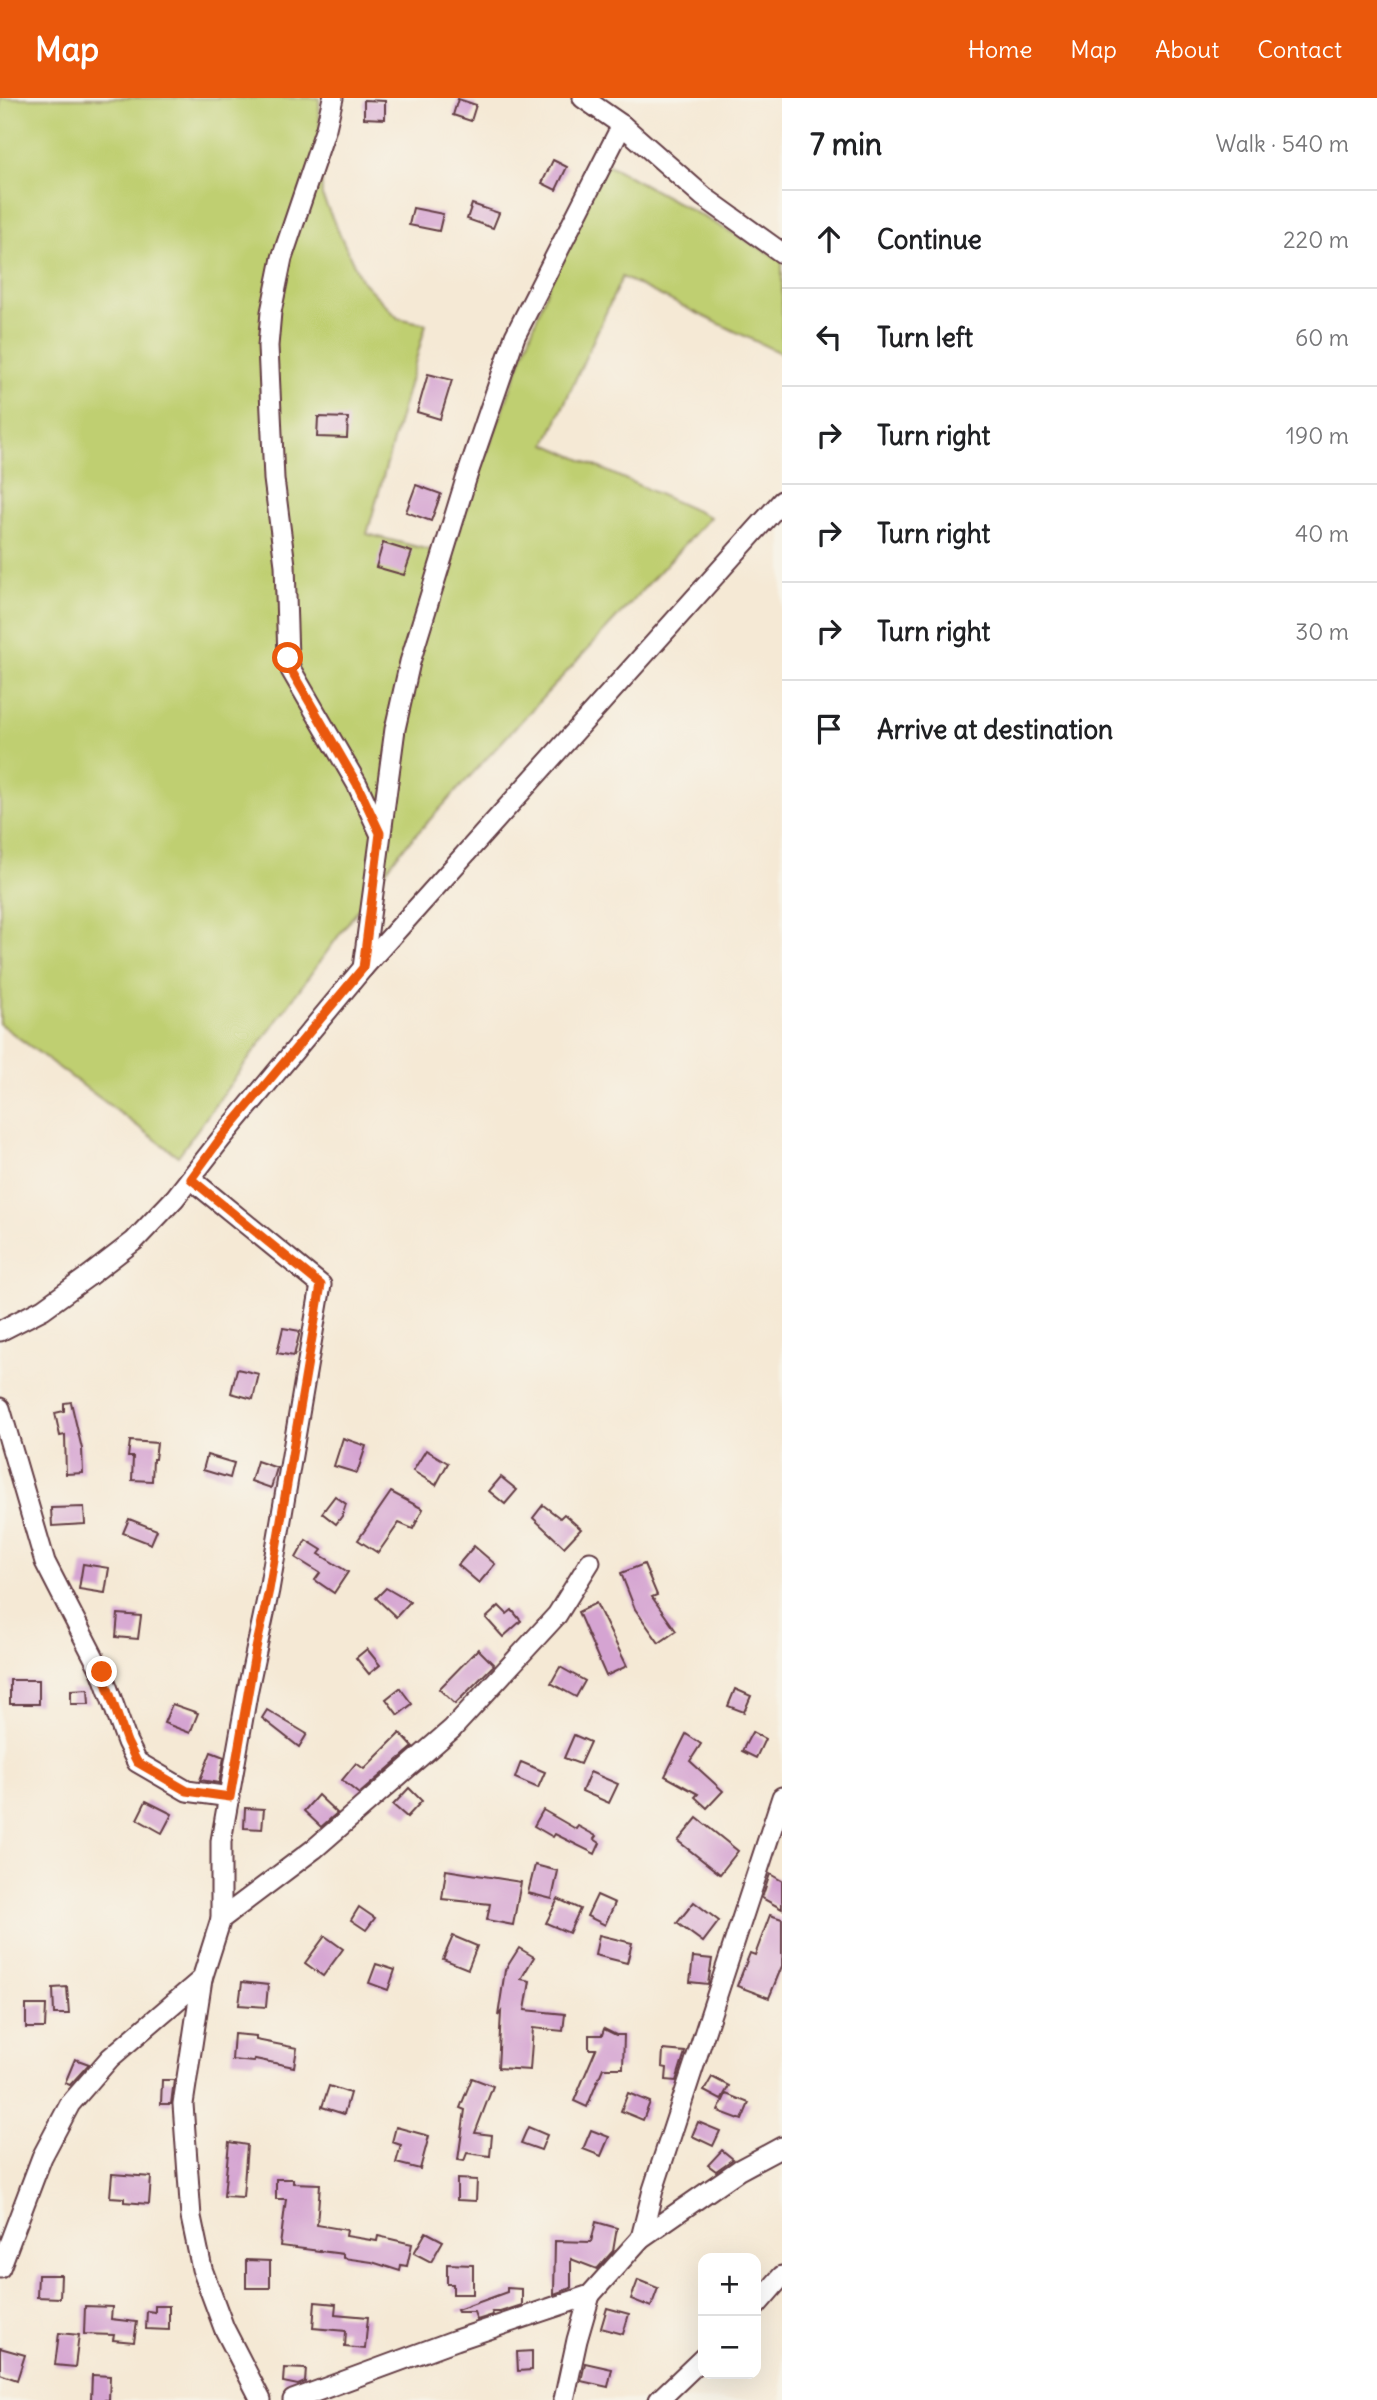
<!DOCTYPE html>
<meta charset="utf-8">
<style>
body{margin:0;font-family:Delius,sans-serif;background:#f6f6f6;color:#202124}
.controls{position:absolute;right:21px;bottom:21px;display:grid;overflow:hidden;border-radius:14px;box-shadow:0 7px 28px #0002}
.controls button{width:63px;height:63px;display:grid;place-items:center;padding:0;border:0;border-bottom:2px solid #e0e0e0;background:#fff;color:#202124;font:35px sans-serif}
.stop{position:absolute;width:21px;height:21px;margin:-16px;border:5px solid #ea580c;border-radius:50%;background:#fff}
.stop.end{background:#ea580c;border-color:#fff;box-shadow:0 2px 7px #0008}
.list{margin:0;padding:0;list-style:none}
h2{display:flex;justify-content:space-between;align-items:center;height:91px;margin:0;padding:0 28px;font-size:30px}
h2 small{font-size:23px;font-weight:400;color:#757577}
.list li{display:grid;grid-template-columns:46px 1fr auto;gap:21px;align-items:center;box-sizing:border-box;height:98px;padding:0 28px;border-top:2px solid #e0e0e0}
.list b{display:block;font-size:26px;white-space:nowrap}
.list em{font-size:23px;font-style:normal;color:#757577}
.icon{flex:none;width:38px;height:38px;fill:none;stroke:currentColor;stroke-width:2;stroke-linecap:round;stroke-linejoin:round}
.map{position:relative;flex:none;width:782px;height:2302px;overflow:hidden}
header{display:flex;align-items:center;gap:42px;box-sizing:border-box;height:98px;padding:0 35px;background:#ea580c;color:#fff}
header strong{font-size:33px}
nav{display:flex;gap:38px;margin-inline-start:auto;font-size:24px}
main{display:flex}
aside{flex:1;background:#fff}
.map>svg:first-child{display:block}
.green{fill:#bfcf71;stroke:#84774e;stroke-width:2}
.building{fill:#d5a4d2}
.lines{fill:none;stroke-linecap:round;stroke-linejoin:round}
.minor-casing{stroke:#643d44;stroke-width:23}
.minor{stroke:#fff;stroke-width:19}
.route{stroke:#ea580c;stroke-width:9}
</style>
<header>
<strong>Map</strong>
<nav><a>Home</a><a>Map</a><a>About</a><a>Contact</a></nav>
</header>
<main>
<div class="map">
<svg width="782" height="2302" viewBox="0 0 782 2302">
<rect width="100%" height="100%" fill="#f7f3e8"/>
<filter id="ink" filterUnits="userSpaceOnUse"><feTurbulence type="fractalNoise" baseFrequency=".0143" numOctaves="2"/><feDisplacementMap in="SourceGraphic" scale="14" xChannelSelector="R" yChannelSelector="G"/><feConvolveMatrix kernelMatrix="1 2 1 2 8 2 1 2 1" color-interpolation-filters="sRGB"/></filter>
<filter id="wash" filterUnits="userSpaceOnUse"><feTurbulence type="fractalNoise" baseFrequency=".00686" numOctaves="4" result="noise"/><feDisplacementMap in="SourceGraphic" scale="28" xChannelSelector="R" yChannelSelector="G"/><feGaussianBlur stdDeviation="1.57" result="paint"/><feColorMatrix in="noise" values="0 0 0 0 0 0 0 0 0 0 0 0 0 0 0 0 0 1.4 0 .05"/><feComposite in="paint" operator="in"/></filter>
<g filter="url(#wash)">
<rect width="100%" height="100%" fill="#f5e9d5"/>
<path class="green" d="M0 0H319L322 98 361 182 398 220 426 226 367 436 449 457 596 60 782 162V256L622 179 546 346 710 419 399 755 178 1058 0 926Z"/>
<g id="blocks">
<g class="building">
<path d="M458 1 476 7 471 23 453 17Z"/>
<path d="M364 2 385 3V21L364 20Z"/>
<path d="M553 62 567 69 556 92 542 85Z"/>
<path d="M472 106 499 115 493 130 467 121Z"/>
<path d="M413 110 443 116 439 133 409 127Z"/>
<path d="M428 276 452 282 440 321 417 314Z"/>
<path d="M318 319 348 320 347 340 317 339Z"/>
<path d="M416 387 441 396 431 423 406 414Z"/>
<path d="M383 445 412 454 404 477 376 469Z"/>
<path d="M283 1230 300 1233 294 1258 277 1255Z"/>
<path d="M237 1271 259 1276 253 1301 231 1295Z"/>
<path d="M71 1304 82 1351 83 1375 66 1376 65 1337 60 1338 55 1315 64 1313V1305Z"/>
<path d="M343 1340 366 1348 357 1375 334 1368Z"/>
<path d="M130 1343 157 1345 155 1361H153L152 1383 132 1382 133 1359H128Z"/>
<path d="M426 1352 448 1365 436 1387 413 1373Z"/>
<path d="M207 1357 234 1365 230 1380 203 1372Z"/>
<path d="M257 1363 277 1370 271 1390 251 1383Z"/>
<path d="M501 1379 517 1392 505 1406 489 1393Z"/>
<path d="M391 1394 423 1411 413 1431 399 1425 378 1455 358 1442Z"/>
<path d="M335 1398 346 1406 342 1418 336 1426 322 1415Z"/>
<path d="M543 1407 560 1420 564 1416 581 1431 564 1449 533 1420Z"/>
<path d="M84 1409 85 1426 52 1428 51 1410Z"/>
<path d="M129 1421 157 1432 151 1446 123 1435Z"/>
<path d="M306 1442 322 1452 319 1456 348 1474 334 1495 315 1482 320 1475 296 1460Z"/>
<path d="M474 1448 495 1466 479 1485 458 1467Z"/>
<path d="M83 1466 109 1470 105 1495 79 1491Z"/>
<path d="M644 1466 657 1497 652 1499 676 1533 659 1545 635 1511 621 1475Z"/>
<path d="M386 1490 410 1504 396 1519 376 1500Z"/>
<path d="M596 1505 627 1568 606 1578 578 1514Z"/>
<path d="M499 1508 507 1516 512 1512 521 1523 503 1539 486 1520Z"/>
<path d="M118 1516 141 1518 138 1541 116 1539Z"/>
<path d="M367 1551 380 1567 369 1576 356 1560Z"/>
<path d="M478 1551 494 1567 455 1606 439 1591Z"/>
<path d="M560 1569 585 1583 576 1599 551 1585Z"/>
<rect x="10" y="1582" width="29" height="24"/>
<path d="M400 1590 412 1606 398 1617 386 1601Z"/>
<path d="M88 1591 89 1606H71V1592Z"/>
<path d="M735 1591 751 1598 744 1614 728 1608Z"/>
<path d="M172 1606 198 1615 190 1635 164 1625Z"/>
<path d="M267 1612 307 1636 299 1649 262 1620Z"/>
<path d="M752 1634 765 1641 756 1660 742 1653Z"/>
<path d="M400 1635 413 1649 359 1696 342 1682 356 1665 364 1671Z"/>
<path d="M686 1636 701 1646 690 1663 723 1693 707 1710 695 1699 698 1696 665 1678Z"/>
<path d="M574 1637 590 1644 580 1666 564 1660Z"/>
<path d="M211 1654 224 1659 219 1685 200 1682Z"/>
<path d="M521 1664 545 1674 538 1690 515 1680Z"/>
<path d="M590 1674 618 1686 609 1705 582 1693Z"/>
<path d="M409 1690 422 1703 407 1719 393 1707Z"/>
<path d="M318 1697 337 1715 321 1729 304 1713Z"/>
<path d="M146 1703 172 1716 162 1735 137 1721Z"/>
<path d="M245 1710 264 1711 262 1731 244 1730Z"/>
<path d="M543 1712 576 1731 578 1728 596 1738 594 1741 600 1745 595 1756 555 1736 553 1739 534 1728Z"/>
<path d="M697 1720 738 1753 720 1776 678 1743Z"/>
<path d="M535 1767 558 1773 552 1801 528 1795Z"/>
<path d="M446 1772 521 1784 513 1827 487 1822 490 1806 442 1801Z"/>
<path d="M770 1776 782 1783V1811L762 1800Z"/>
<path d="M597 1797 615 1805 605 1827 587 1818Z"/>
<path d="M558 1801 580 1811 569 1835 546 1825Z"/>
<path d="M694 1804 719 1823 703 1844 677 1825Z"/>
<path d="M359 1809 375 1820 366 1832 351 1822Z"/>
<path d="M770 1817 782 1821V1868L769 1900 737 1888 750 1855 755 1857Z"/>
<path d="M599 1837 632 1845 627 1865 595 1857Z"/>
<path d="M325 1838 343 1851 323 1878 305 1865Z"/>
<path d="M453 1838 477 1848 468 1871 443 1861Z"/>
<path d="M519 1850 534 1859 521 1881 530 1883 525 1912 565 1916 563 1933 533 1930 530 1972 498 1970 501 1914 498 1918 505 1872Z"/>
<path d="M693 1859 712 1861 708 1886 690 1884Z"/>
<path d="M376 1866 395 1872 388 1892 369 1885Z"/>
<path d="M242 1884 268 1887 266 1909 239 1907Z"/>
<path d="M67 1889 69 1916H54L53 1890Z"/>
<path d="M26 1907H46L45 1930H26Z"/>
<path d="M604 1931 616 1937H624L623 1970H603L587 2009 574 2003 596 1951H589V1937H602Z"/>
<path d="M234 1936 256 1938V1942L297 1950 294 1969 255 1961 254 1964 232 1962Z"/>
<path d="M663 1952 685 1954 676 1983 666 1982 667 1970 662 1969Z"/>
<path d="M75 1961 89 1966 70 1987 65 1985Z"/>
<path d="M712 1979 729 1988 721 2002 704 1993Z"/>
<path d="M472 1980 493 1988 475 2035 492 2037 490 2058 467 2055 464 2063 458 2062 465 2012 460 2010Z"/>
<path d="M162 1982H174L171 2006H161Z"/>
<path d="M329 1988 350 1995 344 2016 322 2009Z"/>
<path d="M628 1995 650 2004 643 2022 621 2013Z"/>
<path d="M726 1996 749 2005 742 2022 718 2013Z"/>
<path d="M698 2024 720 2033 713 2048 692 2038Z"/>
<path d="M396 2029 429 2038 420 2071 396 2065 401 2047 392 2044Z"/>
<path d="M528 2029 547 2037 541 2052 521 2045Z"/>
<path d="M591 2032 609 2039 601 2058 583 2051Z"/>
<path d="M229 2044 247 2047 243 2099 224 2098Z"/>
<path d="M722 2052 733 2061 716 2073 708 2067Z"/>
<path d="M112 2076 151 2079 149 2106 124 2104V2100L110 2099Z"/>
<path d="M276 2081H293V2085L320 2086 317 2127 347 2132 346 2138 377 2143 378 2138 412 2146 407 2168 401 2167 400 2173 372 2164 343 2160V2156L280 2148 286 2101H276Z"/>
<path d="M457 2081 477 2082 476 2103 457 2102Z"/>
<path d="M596 2124 617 2130 613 2153 597 2171 571 2161V2190L554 2196 555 2143 591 2144Z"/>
<path d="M426 2134 443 2143 431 2164 414 2155Z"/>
<path d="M246 2162 270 2163V2190H246Z"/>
<path d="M447 2166 473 2167V2196H453V2186H447Z"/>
<path d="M38 2177H61L60 2200 37 2199Z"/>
<path d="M638 2182 658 2190 651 2209 631 2201Z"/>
<path d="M507 2190 522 2191V2207L500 2214H492L493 2217 477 2222 474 2214H458L457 2212 507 2194Z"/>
<path d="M315 2204 336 2206 335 2216 368 2219 365 2251 345 2249 346 2233 313 2230Z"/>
<path d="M85 2208 112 2209 111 2221 137 2224 134 2244 113 2242 114 2237 84 2236Z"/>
<path d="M155 2208H169V2232L146 2231 147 2213 155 2214Z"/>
<path d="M607 2210 629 2216 623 2236 601 2230Z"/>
<path d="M59 2235 79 2237 75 2269 55 2267Z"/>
<path d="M0 2250 25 2257 17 2282 0 2276Z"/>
<path d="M532 2253V2272L518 2273 517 2254Z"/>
<path d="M585 2265 612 2271 608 2289 581 2283Z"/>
<path d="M284 2270 306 2271 305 2284 298 2287 283 2284Z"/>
<path d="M92 2277 110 2278 109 2302H91Z"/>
</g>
</g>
</g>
<g filter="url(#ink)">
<use href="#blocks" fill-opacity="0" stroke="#643d44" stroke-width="2"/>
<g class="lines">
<defs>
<g id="minor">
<path d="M333 0 326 30 282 160 271 214 268 248 274 381 285 467 288 560 291 572 357 686 380 735"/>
<path d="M583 0 622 27 704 99 782 155"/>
<path d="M363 870 395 631 410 564 467 378 515 238 622 27"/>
<path d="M191 1081 321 1187 269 1492 248 1591 221 1743V1821"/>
<path d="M0 1233 43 1211 90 1177 134 1143 175 1100 221 1041 363 870 782 403"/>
<path d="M0 1310 45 1464 102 1575 127 1644 137 1664 187 1693 230 1699"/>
<path d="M202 1881 183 2006 191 2119 202 2171 224 2230 261 2302"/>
<path d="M641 2140 653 2092 782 1699"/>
<path d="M0 2170 42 2059 70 2006 110 1960 202 1881 221 1821 314 1751 452 1631 557 1517 590 1464"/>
<path d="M756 2208 782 2178"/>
<path d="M293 2302 456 2242 590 2197 641 2140 739 2072 782 2049"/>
<path d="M564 2302 577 2242 590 2197"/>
<path d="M659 2302 703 2260"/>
</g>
</defs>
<use href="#minor" class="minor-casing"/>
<use href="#minor" class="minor"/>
</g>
</g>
<g class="lines" filter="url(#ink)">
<path class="route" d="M102 1574 127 1644 137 1664 187 1693 230 1699 255 1555 269 1492 321 1187 191 1081 220 1041 363 870 380 735 357 686 291 572 288 560"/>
</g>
</svg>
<div class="controls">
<button>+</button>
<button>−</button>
</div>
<div class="stop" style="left:288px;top:560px"></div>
<div class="stop end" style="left:102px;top:1574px"></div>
</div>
<aside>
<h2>7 min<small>Walk · 540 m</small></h2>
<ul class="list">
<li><svg class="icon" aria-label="ahead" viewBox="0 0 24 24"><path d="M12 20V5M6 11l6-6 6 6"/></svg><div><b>Continue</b></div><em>220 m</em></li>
<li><svg class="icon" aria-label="left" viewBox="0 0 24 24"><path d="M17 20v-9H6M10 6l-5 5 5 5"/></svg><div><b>Turn left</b></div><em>60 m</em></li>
<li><svg class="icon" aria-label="right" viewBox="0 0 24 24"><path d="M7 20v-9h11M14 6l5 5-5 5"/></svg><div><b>Turn right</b></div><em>190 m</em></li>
<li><svg class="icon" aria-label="right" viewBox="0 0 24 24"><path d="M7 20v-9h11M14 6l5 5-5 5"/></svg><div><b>Turn right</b></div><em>40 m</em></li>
<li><svg class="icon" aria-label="right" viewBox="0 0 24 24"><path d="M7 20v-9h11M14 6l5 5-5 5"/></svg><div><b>Turn right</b></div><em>30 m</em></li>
<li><svg class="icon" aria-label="arrive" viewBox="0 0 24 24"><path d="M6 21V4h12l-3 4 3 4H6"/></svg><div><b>Arrive at destination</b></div></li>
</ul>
</aside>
</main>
